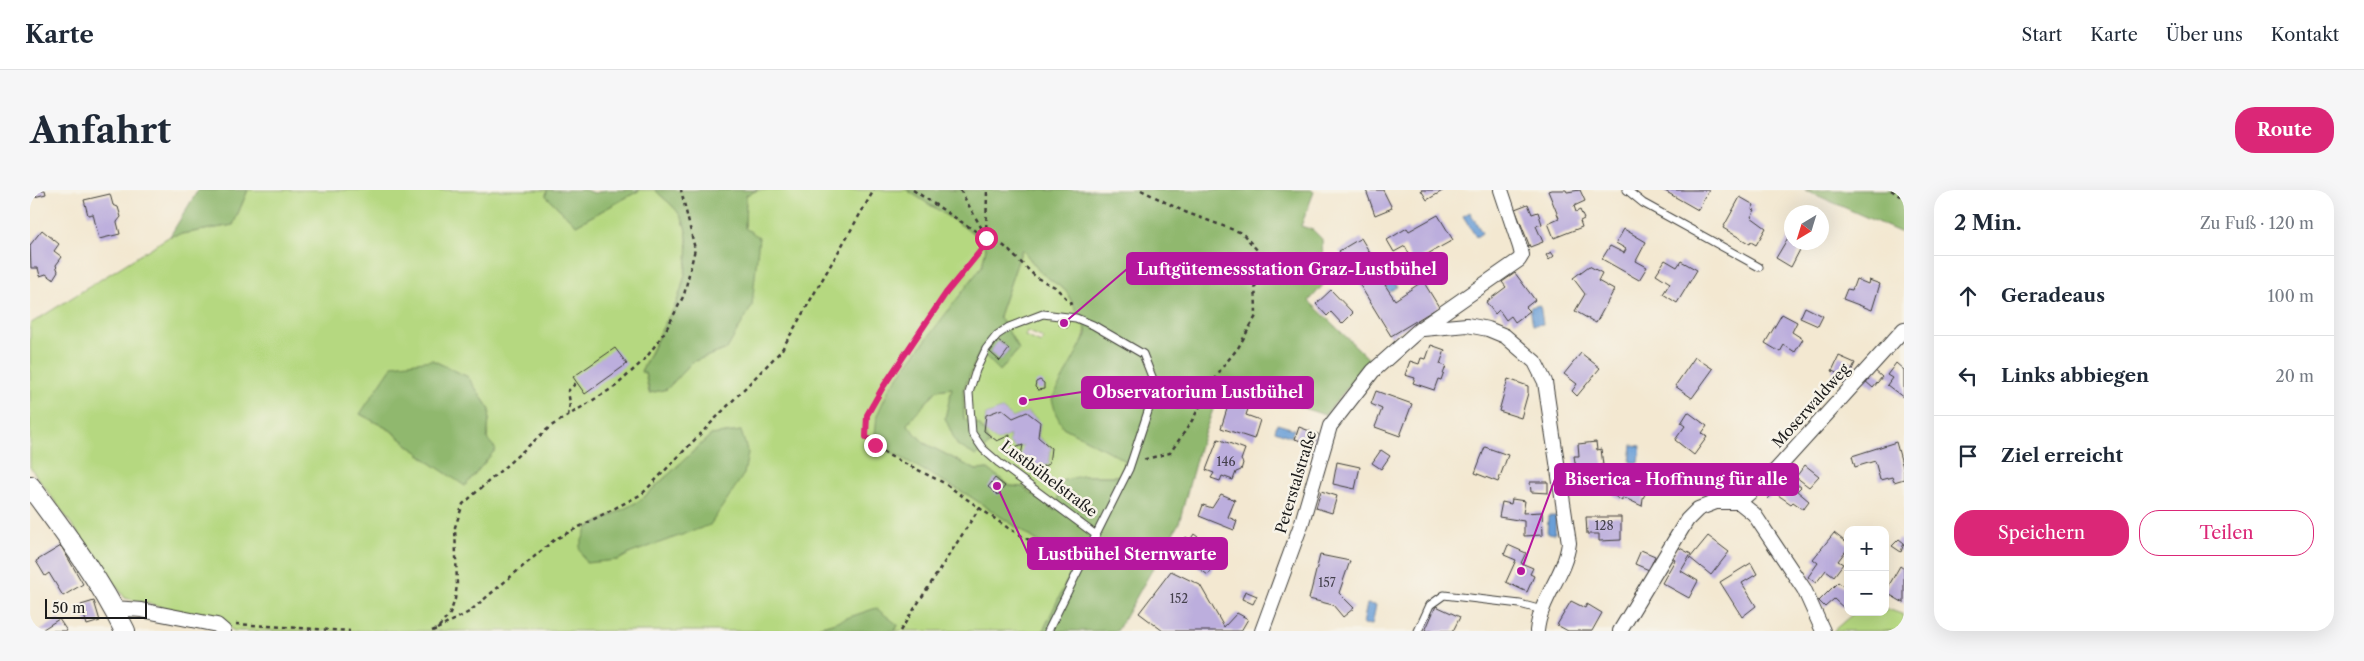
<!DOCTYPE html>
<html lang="de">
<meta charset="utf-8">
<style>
body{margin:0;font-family:"Libre Caslon Text",serif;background:#f6f6f7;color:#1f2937}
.controls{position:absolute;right:15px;bottom:15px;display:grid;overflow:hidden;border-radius:10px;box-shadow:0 5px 20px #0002}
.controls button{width:45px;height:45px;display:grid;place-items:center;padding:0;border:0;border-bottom:1px solid #e0e1e3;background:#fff;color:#1f2937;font:25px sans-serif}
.compass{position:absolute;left:1754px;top:15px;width:45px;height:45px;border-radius:50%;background:#fff;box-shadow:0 5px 20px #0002;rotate:218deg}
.scale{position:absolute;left:15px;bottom:12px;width:102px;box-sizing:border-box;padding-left:5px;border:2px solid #1c1c1c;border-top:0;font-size:14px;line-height:18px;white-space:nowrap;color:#1c1c1c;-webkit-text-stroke:4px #f7f3e8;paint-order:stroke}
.stop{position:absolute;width:15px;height:15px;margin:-11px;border:4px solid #db2777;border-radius:50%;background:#fff}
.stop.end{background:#db2777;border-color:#fff;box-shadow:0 1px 5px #0008}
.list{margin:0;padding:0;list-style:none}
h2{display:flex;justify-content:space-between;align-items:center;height:65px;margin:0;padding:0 20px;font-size:21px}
h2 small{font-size:16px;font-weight:400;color:#747a83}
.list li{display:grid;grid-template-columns:32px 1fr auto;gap:15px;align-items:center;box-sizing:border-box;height:80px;padding:0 20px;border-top:1px solid #e0e1e3}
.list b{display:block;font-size:19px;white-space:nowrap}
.list em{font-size:16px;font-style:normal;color:#747a83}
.actions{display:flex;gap:10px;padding:15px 20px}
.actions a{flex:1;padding:11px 0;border:1px solid #db2777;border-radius:20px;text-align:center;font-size:18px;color:#db2777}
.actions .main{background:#db2777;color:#fff}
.icon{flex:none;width:28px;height:28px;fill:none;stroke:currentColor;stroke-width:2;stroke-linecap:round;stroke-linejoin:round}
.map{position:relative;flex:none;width:1874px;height:441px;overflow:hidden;border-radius:20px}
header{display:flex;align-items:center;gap:30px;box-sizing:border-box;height:70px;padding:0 25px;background:#fff;border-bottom:1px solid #e0e1e3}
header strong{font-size:24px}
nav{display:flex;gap:28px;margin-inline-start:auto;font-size:18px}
.intro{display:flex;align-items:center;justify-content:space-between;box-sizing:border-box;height:120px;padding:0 30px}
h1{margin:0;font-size:35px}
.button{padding:12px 22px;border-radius:20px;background:#db2777;color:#fff;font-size:18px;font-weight:700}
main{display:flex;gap:30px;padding:0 30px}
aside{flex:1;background:#fff;border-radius:20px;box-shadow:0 5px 20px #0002}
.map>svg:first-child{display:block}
.green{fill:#b5d880;stroke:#687a4e;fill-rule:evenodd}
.forest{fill:#90b86e;stroke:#566a45;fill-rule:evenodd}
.water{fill:#6b9fd7;stroke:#445e7a}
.building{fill:#bcaedd}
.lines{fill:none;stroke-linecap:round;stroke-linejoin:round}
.lane-casing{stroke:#3c3b37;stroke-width:9}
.street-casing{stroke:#3c3b37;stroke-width:16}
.secondary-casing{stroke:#3c3b37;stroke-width:22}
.path{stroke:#3c3b37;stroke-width:2.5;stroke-dasharray:4 4;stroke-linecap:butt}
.lane{stroke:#fff;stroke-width:7}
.street{stroke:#fff;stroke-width:14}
.secondary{stroke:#fff;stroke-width:20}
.route{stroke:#db2777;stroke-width:6}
.labels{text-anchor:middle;stroke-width:5;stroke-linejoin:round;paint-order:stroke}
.number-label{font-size:12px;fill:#44404c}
.street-label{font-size:15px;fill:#1c1c1c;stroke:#f7f3e8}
.leader{fill:none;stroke:#b5179e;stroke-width:2}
.callout-dot{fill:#b5179e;stroke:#f7f3e8;stroke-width:2}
.callout{fill:#b5179e;stroke:#b5179e;stroke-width:2}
.callout-label{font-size:16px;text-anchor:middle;font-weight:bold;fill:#fff}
</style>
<header>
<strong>Karte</strong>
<nav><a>Start</a><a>Karte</a><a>Über uns</a><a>Kontakt</a></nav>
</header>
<div class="intro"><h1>Anfahrt</h1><a class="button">Route</a></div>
<main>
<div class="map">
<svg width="1874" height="441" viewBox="0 0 1874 441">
<rect width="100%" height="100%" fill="#f7f3e8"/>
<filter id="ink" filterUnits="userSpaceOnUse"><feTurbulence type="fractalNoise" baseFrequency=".02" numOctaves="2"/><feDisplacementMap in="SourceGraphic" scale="10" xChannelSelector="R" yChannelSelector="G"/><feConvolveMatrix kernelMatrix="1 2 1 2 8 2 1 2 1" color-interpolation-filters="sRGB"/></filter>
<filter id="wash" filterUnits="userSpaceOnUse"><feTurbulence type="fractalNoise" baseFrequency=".0096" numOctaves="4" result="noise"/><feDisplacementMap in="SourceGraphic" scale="20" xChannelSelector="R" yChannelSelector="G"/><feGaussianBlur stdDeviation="1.12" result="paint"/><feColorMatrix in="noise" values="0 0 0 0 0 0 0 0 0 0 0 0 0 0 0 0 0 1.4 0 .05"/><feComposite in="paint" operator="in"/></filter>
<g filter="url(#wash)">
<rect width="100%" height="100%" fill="#f3e8d1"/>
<g class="green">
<path d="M218 0H517L516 6 546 35 610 0H625C633 8 644 16 650 25 666 49 654 108 637 129L611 181 615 183 619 203 637 199 662 172 697 159 715 38 716 5 728 0H877L948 46 956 58 952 76 847 225 903 285 938 305 1021 360 1046 372 1013 441H865L868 435H793L778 441H204L185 428 172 427 95 408 0 277V134L140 46 203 35ZM402 170 438 187 460 220 457 249 402 274 360 240 330 224ZM711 241 601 363 588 370 557 338 611 310 681 245Z"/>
<path d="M992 59 1010 82 1036 101 1056 139 1033 237 1096 270 1089 286H1051L1026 321 993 297 980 296 958 279 946 280 894 253 877 234 907 200 923 198 915 228 934 229 933 200 950 161 970 181 989 159 969 126ZM997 141 1013 148 1011 153 995 146ZM972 219 983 228 998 222 1010 232 1008 247 1021 258 1019 274 1003 279 993 255 985 258 979 252 980 245 967 251 954 241 956 225Z"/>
<path d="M1855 418 1874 425V441H1803L1825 422H1855Z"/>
</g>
<g class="forest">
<path d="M168 0H218L203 35 140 46Z"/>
<path d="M517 0H554L565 3 576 0H610L546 35 516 6Z"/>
<path d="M625 0H728L716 5 715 38 729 47 722 116 697 159 662 172 637 199 620 203 615 183 611 182 637 129C654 108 666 49 650 25 644 16 633 8 625 0Z"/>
<path d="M877 0H1281L1284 2 1271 36 1283 40 1292 49 1294 94 1279 111 1340 170 1295 225 1193 192 1169 258 1149 333 1087 441H1013L1046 372 1021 360 938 305 859 261 845 245 847 225 860 197 952 76 956 58 948 46ZM992 59 1010 82 1036 101 1056 139V145L1022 209 1026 224 1033 237 1096 271 1089 286H1051L1031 291 1025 321 993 297 980 296 958 279 946 280 894 253 877 234 907 200 922 198 915 228 927 255 946 266 960 254 950 235 934 229 933 200 950 161 970 181 989 159 969 126ZM969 151 979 160 970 170 960 162Z"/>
<path d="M1775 0H1874V44Z"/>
<path d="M402 170 438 187 460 220 457 249 466 259 435 296 402 274 360 240 330 224 363 175Z"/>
<path d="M711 241 718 263 714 284 680 335 601 363 588 370 556 373 549 358 557 338 611 310 681 245Z"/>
<path d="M846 418 868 435 865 441H778Z"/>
</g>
<g class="water">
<path d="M1440 22 1452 43 1446 47 1433 26Z"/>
<path d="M1354 77 1367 97 1359 102 1355 95 1358 93 1350 79Z"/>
<path d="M1510 115 1513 134 1503 135 1500 117Z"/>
<path d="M1247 234 1264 239 1261 247 1245 241Z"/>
<path d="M1602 255 1611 256 1609 273 1600 272Z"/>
<path d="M1518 326H1526L1525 344 1517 343Z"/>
<path d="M1337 414 1346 415 1342 435 1333 434Z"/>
</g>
<g id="blocks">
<g class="building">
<path d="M0 0H15L16 4 0 8Z"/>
<path d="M1336 0H1353L1362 18 1345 25Z"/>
<path d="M1391 0H1414L1397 10Z"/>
<path d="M1521 0H1536L1537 2 1550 0 1555 11 1544 16 1546 22 1550 20 1554 29 1550 31 1552 37 1524 48 1518 33 1529 28 1518 1Z"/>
<path d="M1633 0H1679L1668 20Z"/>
<path d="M80 4 83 15 88 17 91 27 87 32 90 44 69 49 63 24 58 25 54 10Z"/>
<path d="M1710 7 1724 15 1722 19 1725 20 1721 27 1736 38 1726 55 1721 52 1720 54 1693 38Z"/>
<path d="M1498 14 1502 24 1508 22 1512 34 1506 36 1513 52 1500 57 1485 19Z"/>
<path d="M1408 25 1423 50 1383 72 1375 56 1364 62 1357 50 1377 38 1379 41Z"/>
<path d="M1594 39 1616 52 1606 71 1617 77 1609 90 1572 69 1580 56 1594 63 1596 59 1586 53Z"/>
<path d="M12 40 29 54 24 61 32 67 26 75 28 81 23 89 16 84 10 86 8 78H1L0 55Z"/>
<path d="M1762 41V52H1774L1761 77 1746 68Z"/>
<path d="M1331 48 1358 93 1355 95 1365 110 1393 91 1409 117 1361 146 1309 61Z"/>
<path d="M1521 62 1524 66 1519 70 1516 65Z"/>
<path d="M1635 70 1647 77 1651 71 1667 80 1647 113 1633 104 1640 93 1626 84Z"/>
<path d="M1559 76 1572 83 1568 91 1584 100 1566 133 1545 121 1555 104 1543 88Z"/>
<path d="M1485 83 1505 110 1496 117 1500 121 1485 132 1481 126 1476 130 1469 120 1465 124 1456 112 1476 97 1472 92Z"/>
<path d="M1826 89 1838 94 1839 90 1850 94 1842 120 1813 109 1817 99 1822 100Z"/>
<path d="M1301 100 1323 123 1312 134 1301 122 1297 126 1286 114Z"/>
<path d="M1775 117 1793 126 1788 136 1770 128Z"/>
<path d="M1752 124 1767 132 1762 142 1773 149 1765 162 1754 155 1750 162 1735 153Z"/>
<path d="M1031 129 1039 132 1037 138 1029 135Z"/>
<path d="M968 151 979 159 970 171 960 162Z"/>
<path d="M1401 155 1415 160 1410 174 1416 176 1411 190 1408 189 1404 200 1383 193 1385 188 1375 185 1380 171 1389 174 1391 168 1396 169Z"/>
<path d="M585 158 597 174 555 204 543 187Z"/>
<path d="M1551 163 1570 178 1547 206 1542 201 1547 194 1534 184Z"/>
<path d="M1809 166 1825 173 1818 188 1802 181Z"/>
<path d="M1665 167 1683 179 1662 208 1645 196Z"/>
<path d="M1866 173 1874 180V208L1857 195 1862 188 1857 185Z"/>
<path d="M1843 179 1852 187 1843 198 1834 190Z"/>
<path d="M1478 189 1498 196V203L1491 228 1469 221Z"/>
<path d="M1010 190 1014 193V199L1008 200 1005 197 1006 192Z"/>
<path d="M1203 200 1222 207 1216 225 1230 230 1224 249 1191 238Z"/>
<path d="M1346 201 1382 214 1370 246 1345 237 1352 219 1341 214Z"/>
<path d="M972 219 983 228 997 222 1010 232 1008 247 1021 258 1019 274 1003 280 990 270 993 255 985 258 979 252 980 245 967 251 954 241 956 225Z"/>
<path d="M1658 222 1677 236 1672 243 1677 247 1664 265 1645 250 1655 236 1651 233Z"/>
<path d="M1269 237 1288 244 1283 255 1265 249Z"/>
<path d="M1188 249 1215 259 1211 270 1213 273 1211 280 1206 282 1203 290 1192 286 1190 291 1181 288 1184 283 1176 280Z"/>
<path d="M1566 252 1567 260 1571 259 1573 275H1570V283H1568L1570 297 1553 300 1551 283 1547 284 1544 266H1549L1548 254Z"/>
<path d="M1866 252 1874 281V289L1864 292 1862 287 1850 290 1845 271 1825 277 1822 266Z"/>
<path d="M1455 257 1478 265 1468 292 1445 283Z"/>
<path d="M1351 260 1360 266 1351 279 1342 273Z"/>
<path d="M1307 272 1330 277 1325 299 1303 294Z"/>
<path d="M1594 274 1608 283H1616L1615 291 1621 293 1613 308 1612 316 1597 309 1592 308V311L1583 305Z"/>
<path d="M1775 275 1789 286 1779 297 1766 287Z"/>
<path d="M1749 282 1756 288 1738 309 1732 303Z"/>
<path d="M965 288 975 296 968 305 958 297Z"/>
<path d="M1760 289 1771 297 1767 301 1779 311 1773 319 1763 312 1761 314 1748 305Z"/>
<path d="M1500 292H1518V303L1501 302Z"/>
<path d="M1291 301 1307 306 1302 323 1286 318Z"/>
<path d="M1191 304 1205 310 1198 327 1207 331 1204 340 1169 326 1173 315 1182 318Z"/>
<path d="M1482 309 1495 311 1493 323 1512 322 1513 345 1494 346V331L1469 327 1472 312 1481 314Z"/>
<path d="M1556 327H1591V350L1569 351V344H1557Z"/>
<path d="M1804 343 1818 354V358L1808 371 1813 374 1804 386 1796 380 1786 393 1778 387 1788 373 1783 369Z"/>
<path d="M1164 344 1177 354 1180 349 1196 361 1178 385 1159 371 1162 367 1148 357 1156 347 1160 350Z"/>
<path d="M1678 346 1699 362 1681 385 1660 368Z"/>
<path d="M1869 349 1874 353 1871 362 1862 356Z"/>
<path d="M1478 355 1496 363 1491 373 1503 378 1500 384 1504 386 1497 402 1476 392 1486 370 1474 365Z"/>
<path d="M31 356 53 394 33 406 19 383 15 386 6 371Z"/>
<path d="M1648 357 1661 364 1651 381 1668 391 1659 408 1632 393 1645 370 1642 368Z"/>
<path d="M1611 360 1625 366 1619 380 1605 374Z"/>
<path d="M1290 365 1320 371 1309 403 1324 418 1313 427 1303 415 1279 409Z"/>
<path d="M1721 373 1727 384 1712 393 1726 416 1712 427 1690 392Z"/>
<path d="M1870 376 1874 379V413L1855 402Z"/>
<path d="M1141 381 1170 395 1194 437 1207 423 1218 429 1211 441H1133L1109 423Z"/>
<path d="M1808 392 1818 400 1816 420 1804 409 1795 417 1789 411Z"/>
<path d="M1215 401 1227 406 1223 414 1212 409Z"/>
<path d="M64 411 70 431 57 435 51 415Z"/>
<path d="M1541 411 1555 418 1557 414 1572 423 1562 441H1538L1527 435Z"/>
<path d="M1406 416 1430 427 1423 441H1395Z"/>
<path d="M29 429 37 441H10Z"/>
</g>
</g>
</g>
<g filter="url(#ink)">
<use href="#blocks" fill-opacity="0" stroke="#3c3b37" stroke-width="1"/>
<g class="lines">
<defs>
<g id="lane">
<path d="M1597 0 1613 13 1729 77"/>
<path d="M1018 441 1099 279 1126 197 1113 164 1063 135 1046 128 1013 124 979 137 967 145 956 159 946 180 939 203 942 243 953 259 969 273 1066 345"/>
<path d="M1388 441 1400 415 1414 405 1490 414 1512 420"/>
</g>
<g id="street">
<path d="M1393 139 1437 135 1458 139 1475 146 1505 172 1515 192 1539 353C1535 385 1510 409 1507 441"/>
<path d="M1709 312 1747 279 1874 139"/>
<path d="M84 418 111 420 187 435 194 441"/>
<path d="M1232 441 1272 332 1300 236 1343 181 1390 139 1489 70 1492 65 1490 57 1471 0"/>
<path d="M1590 441 1657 330 1668 319 1686 312H1709L1724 324 1774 399 1793 441"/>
</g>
<path id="secondary" d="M0 296C35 343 69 388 95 441"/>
</defs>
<use href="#lane" class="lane-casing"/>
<use href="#street" class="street-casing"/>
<use href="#secondary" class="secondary-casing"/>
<g class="path">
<path d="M883 0 956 48"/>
<path d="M930 0 956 46"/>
<path d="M1111 0 1155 22 1212 43 1228 61 1225 83 1226 126 1208 158 1191 179 1160 234 1140 263 1112 270"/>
<path d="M1861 0 1874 8"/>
<path d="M956 46 957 0"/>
<path d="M538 226 540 213 538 201 546 193"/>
<path d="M1041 374 978 338 914 293 856 264 836 247 837 225 853 197 916 103 952 59 956 48 974 56 1007 88 1025 97 1040 112 1042 118"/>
<path d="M206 434 320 441"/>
<path d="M407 439 439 422 524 350 612 304 751 161 844 0"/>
<path d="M402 441 407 439 420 424 425 409 427 395 425 337 433 314 521 236 586 196 616 168 636 140 654 105 665 59 651 0"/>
<path d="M870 441 950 317"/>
</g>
<use href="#lane" class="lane"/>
<use href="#street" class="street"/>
<use href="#secondary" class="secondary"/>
</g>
</g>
<g class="lines" filter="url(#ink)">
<path class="route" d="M845 255 836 247 837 225 853 197 916 103 952 59 956 48"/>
</g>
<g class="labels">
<g class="number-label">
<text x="1196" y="276">146</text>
<text x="1574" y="340">128</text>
<text x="1297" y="397">157</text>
<text x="1149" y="413">152</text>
</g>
<g class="street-label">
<text transform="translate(1781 216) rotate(-48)" y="5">Moserwaldweg</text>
<text transform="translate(1019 289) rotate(37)" y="5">Lustbühelstraße</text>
<text transform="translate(1266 292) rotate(-73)" y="5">Peterstalstraße</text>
</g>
</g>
<path class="leader" d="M1034 133L1097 79M993 211L1052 202M1491 381L1525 289M967 296L998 364"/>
<g class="callout-dot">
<circle cx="1034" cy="133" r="5"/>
<circle cx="993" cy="211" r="5"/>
<circle cx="1491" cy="381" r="5"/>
<circle cx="967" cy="296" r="5"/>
</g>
<g class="callout">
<rect x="1097" y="63" width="320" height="31" rx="5"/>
<rect x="1052" y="187" width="231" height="31" rx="5"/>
<rect x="1525" y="274" width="243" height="31" rx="5"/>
<rect x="998" y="348" width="199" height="31" rx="5"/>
</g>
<g class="callout-label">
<text x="1257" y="85">Luftgütemessstation Graz-Lustbühel</text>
<text x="1168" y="208">Observatorium Lustbühel</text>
<text x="1646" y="295">Biserica - Hoffnung für alle</text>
<text x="1097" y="370">Lustbühel Sternwarte</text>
</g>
</svg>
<div class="controls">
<button>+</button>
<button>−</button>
</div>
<svg class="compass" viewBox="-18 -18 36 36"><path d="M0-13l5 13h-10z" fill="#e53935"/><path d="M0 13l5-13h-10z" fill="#747a83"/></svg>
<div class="scale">50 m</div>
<div class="stop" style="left:956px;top:48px"></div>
<div class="stop end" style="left:845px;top:255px"></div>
</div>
<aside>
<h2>2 Min.<small>Zu Fuß · 120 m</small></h2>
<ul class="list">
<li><svg class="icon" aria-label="ahead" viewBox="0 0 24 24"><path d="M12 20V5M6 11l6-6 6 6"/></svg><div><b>Geradeaus</b></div><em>100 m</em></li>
<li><svg class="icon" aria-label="left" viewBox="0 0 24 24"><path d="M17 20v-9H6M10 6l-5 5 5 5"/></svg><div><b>Links abbiegen</b></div><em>20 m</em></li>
<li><svg class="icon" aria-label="arrive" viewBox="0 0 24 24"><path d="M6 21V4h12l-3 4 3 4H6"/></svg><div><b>Ziel erreicht</b></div></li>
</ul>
<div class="actions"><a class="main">Speichern</a><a>Teilen</a></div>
</aside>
</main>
